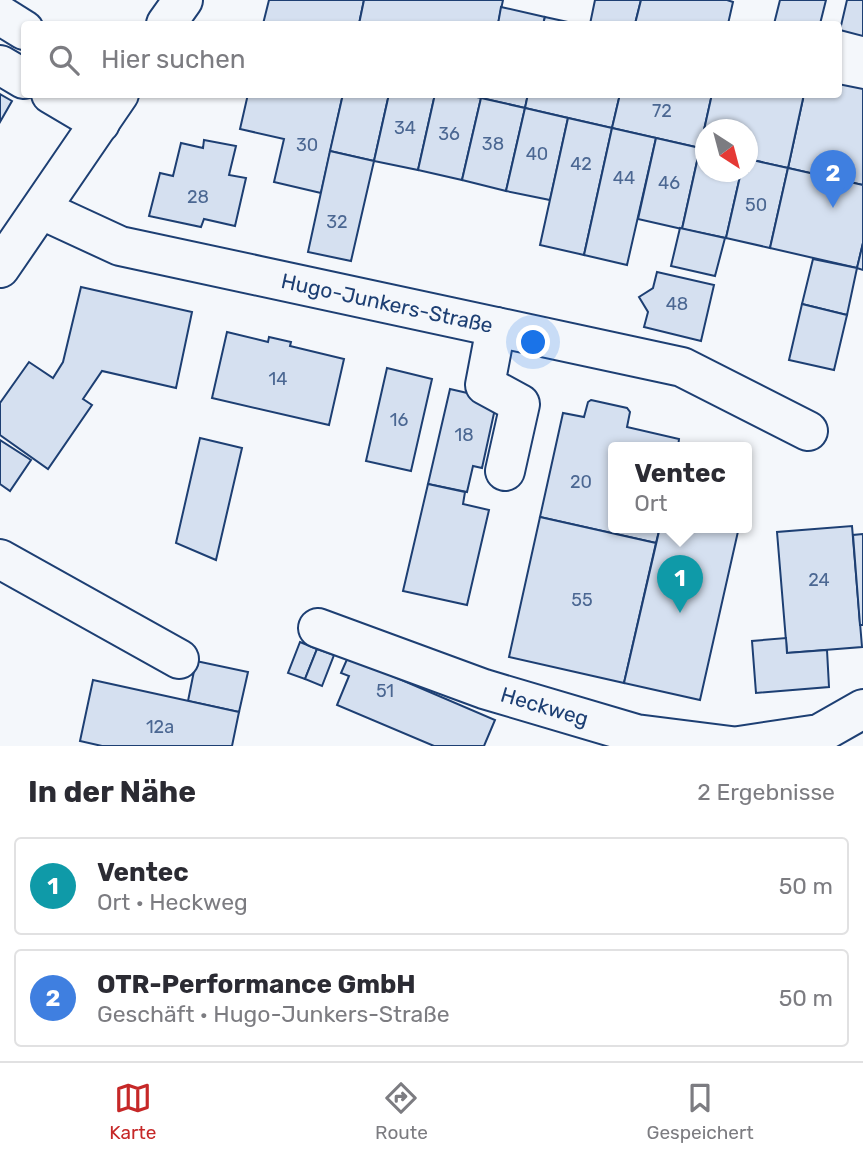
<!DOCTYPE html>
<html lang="de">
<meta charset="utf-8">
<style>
body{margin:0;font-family:Rubik,sans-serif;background:#f7f7f7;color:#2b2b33}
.compass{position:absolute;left:695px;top:119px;width:63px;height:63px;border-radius:50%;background:#fff;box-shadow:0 2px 5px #0004;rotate:144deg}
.you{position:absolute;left:534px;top:343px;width:24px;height:24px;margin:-18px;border:5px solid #fff;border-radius:50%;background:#1a73e8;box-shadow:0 0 0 10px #1a73e833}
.badge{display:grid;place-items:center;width:46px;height:46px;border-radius:50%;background:#c62828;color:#fff;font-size:23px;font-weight:700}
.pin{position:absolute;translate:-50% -58px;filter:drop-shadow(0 2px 4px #0008)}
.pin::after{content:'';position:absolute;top:37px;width:24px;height:21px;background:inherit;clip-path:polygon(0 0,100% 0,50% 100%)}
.popup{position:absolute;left:608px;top:442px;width:144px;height:91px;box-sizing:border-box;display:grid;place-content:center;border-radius:7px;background:#fff;filter:drop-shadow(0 2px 5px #0005);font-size:23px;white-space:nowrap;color:#7c7c81}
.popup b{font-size:26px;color:#2b2b33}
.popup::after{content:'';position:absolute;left:50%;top:100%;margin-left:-14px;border:14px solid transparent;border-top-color:#fff}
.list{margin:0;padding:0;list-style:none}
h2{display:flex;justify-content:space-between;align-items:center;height:91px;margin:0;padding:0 28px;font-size:30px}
h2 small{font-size:23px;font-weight:400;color:#7c7c81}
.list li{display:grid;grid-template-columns:46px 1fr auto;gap:21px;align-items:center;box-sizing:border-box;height:98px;margin:0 14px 14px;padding:0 14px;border:2px solid #e1e1e2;border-radius:7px}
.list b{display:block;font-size:26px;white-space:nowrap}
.list p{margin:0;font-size:23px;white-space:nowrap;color:#7c7c81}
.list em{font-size:23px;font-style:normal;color:#7c7c81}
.icon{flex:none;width:38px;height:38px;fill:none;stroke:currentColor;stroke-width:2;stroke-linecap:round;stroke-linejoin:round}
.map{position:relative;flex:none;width:863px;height:746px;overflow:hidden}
.search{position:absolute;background:#fff;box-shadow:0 2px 5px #0004;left:21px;right:21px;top:21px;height:77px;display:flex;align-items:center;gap:18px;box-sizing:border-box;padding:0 24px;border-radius:7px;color:#7c7c81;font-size:26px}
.sheet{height:315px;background:#fff}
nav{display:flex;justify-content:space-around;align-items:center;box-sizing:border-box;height:98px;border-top:2px solid #e1e1e2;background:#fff;font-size:19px;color:#7c7c81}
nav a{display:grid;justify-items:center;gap:4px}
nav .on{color:#c62828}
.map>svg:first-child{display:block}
.building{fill:#d5e0f0;stroke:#1d3f73;stroke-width:2}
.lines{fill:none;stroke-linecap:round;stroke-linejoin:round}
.minor-casing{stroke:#1d3f73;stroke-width:42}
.minor{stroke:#f4f7fb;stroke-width:38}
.labels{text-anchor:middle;stroke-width:5;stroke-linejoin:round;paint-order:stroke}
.number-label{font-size:18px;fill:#4b6792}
.street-label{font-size:21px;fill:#1d3f73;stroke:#f4f7fb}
</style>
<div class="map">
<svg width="863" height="746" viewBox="0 0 863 746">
<rect width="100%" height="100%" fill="#f4f7fb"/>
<g class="building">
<path d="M269 0H364L359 24H263Z"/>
<path d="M364 0H503L498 24H359Z"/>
<path d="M595 0H641L635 24H590Z"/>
<path d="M641 0H727L733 2 728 24H635Z"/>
<path d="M780 0H826L820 24H774Z"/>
<path d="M847 0H863V36L840 30Z"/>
<path d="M501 7 545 17 543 24H498Z"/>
<path d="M545 17 577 24H543Z"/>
<path d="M838 84 863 89V185L788 168 804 94H838Z"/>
<path d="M0 94 12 101 0 122Z"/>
<path d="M248 94H343L321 193 274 182 284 139 240 129Z"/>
<path d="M343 94H389L374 161 330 151Z"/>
<path d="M389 94H435L418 170 374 161Z"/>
<path d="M435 94H464L481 98 462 180 418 170Z"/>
<path d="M481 94H528L525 108 481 98Z"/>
<path d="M528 94H620L612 128 525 108Z"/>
<path d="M620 94H712L700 148 612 128Z"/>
<path d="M712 94H804L788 168 748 159V130H706V149L700 148Z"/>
<path d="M481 98 525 108 506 191 462 180Z"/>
<path d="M525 108 568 118 550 200 506 191Z"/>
<path d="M568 118 612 128 584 255 540 245Z"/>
<path d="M612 128 656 138 627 265 584 255Z"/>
<path d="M656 138 700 148 682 229 638 219Z"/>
<path d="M204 140 236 146 229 175 246 178 235 226 204 219 201 227 149 216 160 173 173 176 181 143 203 148Z"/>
<path d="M700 148 706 149V172H741L726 238 682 229Z"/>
<path d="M330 151 374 161 351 261 308 252Z"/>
<path d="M748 159 788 168 770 248 726 238 741 172H748Z"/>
<path d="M788 168 863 185V243L857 268 770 248Z"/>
<path d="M680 228 725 238 715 276 671 266Z"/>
<path d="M863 243V270L857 268Z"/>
<path d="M813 259 857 268 847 315 802 304Z"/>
<path d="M657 272 714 285 701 341 644 327 648 312 639 297 653 288Z"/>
<path d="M81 287 192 312 176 388 102 371 83 399 92 405 48 469 0 435V403L29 362 53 378 63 362Z"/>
<path d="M802 304 847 315 834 370 789 360Z"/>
<path d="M227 332 268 342 269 337 291 342 290 346 344 359 329 425 212 398Z"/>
<path d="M387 368 432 379 411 471 366 461Z"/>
<path d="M450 389 489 398 496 404 482 468 473 466 467 492 428 484Z"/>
<path d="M591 400 627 408 630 412 627 427 679 439 678 447H614V527H660L656 543 540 517 563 413 584 417 588 402Z"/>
<path d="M200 438 242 448 216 560 176 543Z"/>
<path d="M0 440 31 460 10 491 0 484Z"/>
<path d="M428 484 465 492 463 504 489 510 467 605 403 591Z"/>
<path d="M540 517 656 543 624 683 509 657Z"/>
<path d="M852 526 862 647 787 653 777 532Z"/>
<path d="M660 527H739L700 700 624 683Z"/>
<path d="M863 534V625H860L853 535Z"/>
<path d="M786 638 787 653 827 650 829 687 756 693 752 641Z"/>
<path d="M300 642 317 649 305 679 288 673Z"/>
<path d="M317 649 334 655 322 686 305 679Z"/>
<path d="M348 657 495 720 484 746H434L337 705 349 676 341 673Z"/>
<path d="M196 661 248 672 239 712 188 701Z"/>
<path d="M93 680 239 712 232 746H102L80 741Z"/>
</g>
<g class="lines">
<defs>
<g id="minor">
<path d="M0 15 24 30"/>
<path d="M166 24 183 0"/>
<path d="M0 65 24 79"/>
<path d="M51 94 100 123"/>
<path id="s1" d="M42 210 120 246 682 367 808 431"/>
<path d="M0 268 119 94"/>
<path d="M496 327 485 385 520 404 505 471"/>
<path d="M0 559 179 659"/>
<path id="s2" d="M318 628 484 689 636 734 731 746"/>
<path d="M739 746 819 734 863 709"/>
</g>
</defs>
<use href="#minor" class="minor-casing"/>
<use href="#minor" class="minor"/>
</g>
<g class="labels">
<g class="number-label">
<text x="662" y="117">72</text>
<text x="405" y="134">34</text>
<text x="449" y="140">36</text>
<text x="493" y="150">38</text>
<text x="307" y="151">30</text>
<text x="537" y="160">40</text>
<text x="581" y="170">42</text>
<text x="624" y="184">44</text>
<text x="669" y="189">46</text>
<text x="198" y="203">28</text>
<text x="756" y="211">50</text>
<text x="337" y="228">32</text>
<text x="677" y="310">48</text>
<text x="278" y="385">14</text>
<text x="399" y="426">16</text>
<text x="464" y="441">18</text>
<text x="581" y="488">20</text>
<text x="819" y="586">24</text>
<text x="582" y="606">55</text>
<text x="385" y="697">51</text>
<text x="160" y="733">12a</text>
</g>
<g class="street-label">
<text dy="7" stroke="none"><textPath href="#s1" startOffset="359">Hugo-Junkers-Straße</textPath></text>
<text dy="7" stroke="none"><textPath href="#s2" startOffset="240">Heckweg</textPath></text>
</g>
</g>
</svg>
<svg class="compass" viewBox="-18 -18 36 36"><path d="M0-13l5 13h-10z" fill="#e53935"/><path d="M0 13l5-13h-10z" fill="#7c7c81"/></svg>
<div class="you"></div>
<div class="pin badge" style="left:680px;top:613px;background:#0f9aa8">1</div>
<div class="popup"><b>Ventec</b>Ort</div>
<div class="pin badge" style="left:833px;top:208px;background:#3f7fe0">2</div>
<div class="search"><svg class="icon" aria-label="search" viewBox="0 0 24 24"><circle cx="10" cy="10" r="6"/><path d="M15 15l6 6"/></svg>Hier suchen</div>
</div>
<section class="sheet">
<h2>In der Nähe<small>2 Ergebnisse</small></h2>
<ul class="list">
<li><span class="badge" style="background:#0f9aa8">1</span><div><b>Ventec</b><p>Ort · Heckweg</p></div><em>50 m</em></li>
<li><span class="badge" style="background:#3f7fe0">2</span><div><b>OTR-Performance GmbH</b><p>Geschäft · Hugo-Junkers-Straße</p></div><em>50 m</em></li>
</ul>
</section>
<nav>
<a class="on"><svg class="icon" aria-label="map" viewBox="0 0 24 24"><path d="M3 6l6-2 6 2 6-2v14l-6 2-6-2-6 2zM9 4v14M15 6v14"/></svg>Karte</a>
<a><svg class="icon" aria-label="directions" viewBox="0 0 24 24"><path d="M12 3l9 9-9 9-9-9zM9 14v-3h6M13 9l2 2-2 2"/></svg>Route</a>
<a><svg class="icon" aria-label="saved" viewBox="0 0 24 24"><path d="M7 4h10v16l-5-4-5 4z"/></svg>Gespeichert</a>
</nav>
